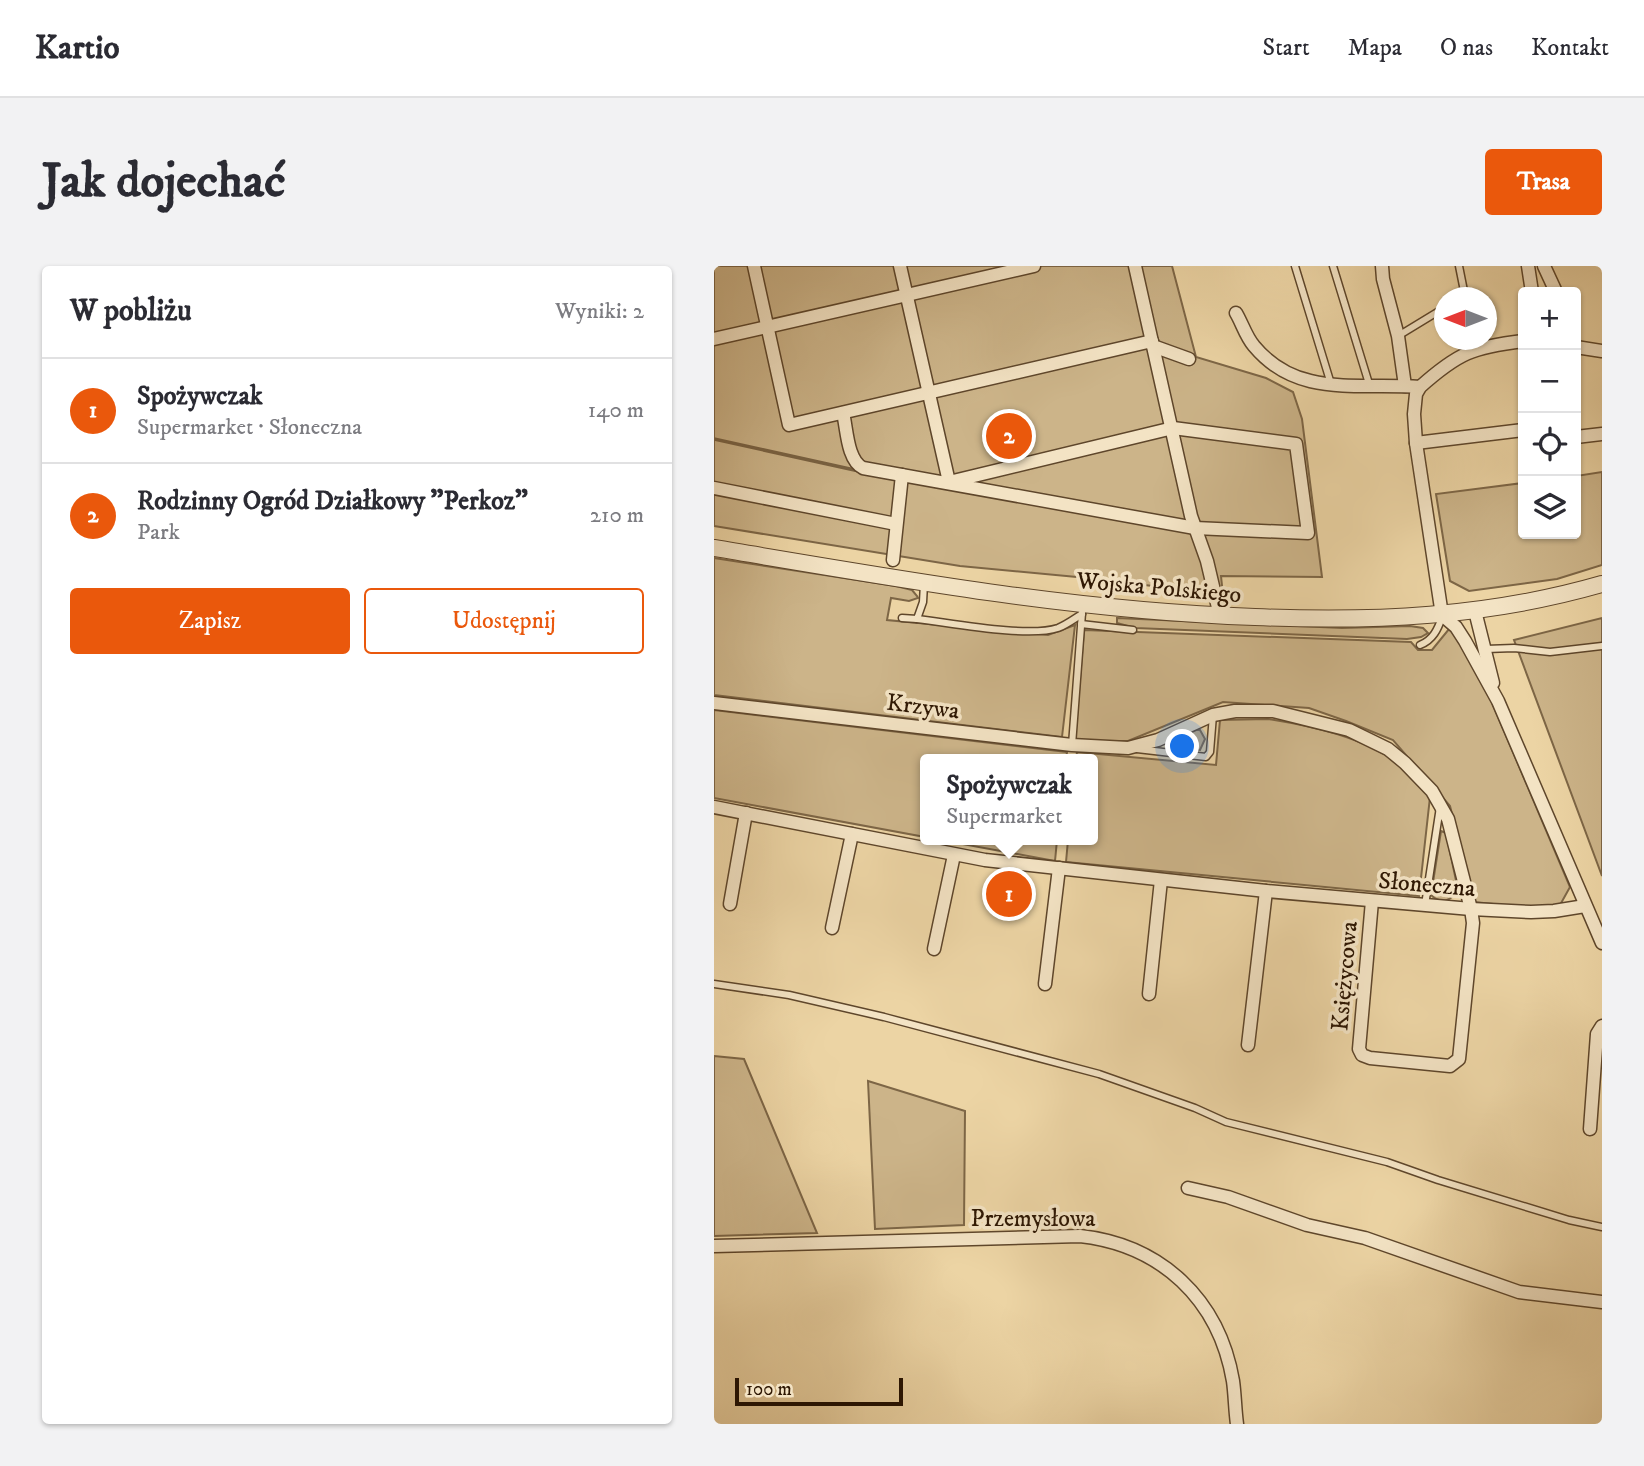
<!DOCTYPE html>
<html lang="pl">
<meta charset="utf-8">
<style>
body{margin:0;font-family:"IM FELL DW Pica",serif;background:#f2f2f3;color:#2b2b33}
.controls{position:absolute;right:21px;top:21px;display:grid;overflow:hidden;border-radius:7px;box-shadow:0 2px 5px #0004}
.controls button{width:63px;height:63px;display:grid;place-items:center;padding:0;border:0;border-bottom:2px solid #e1e1e2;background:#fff;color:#2b2b33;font:35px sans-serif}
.compass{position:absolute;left:720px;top:21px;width:63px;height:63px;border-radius:50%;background:#fff;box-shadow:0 2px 5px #0004;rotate:270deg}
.scale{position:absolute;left:21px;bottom:18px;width:168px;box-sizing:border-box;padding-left:7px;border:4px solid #2e1703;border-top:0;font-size:19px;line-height:24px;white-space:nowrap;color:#2e1703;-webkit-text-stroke:5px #f3e3c4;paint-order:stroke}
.you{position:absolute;left:469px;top:481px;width:24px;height:24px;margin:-18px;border:5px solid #fff;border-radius:50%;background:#1a73e8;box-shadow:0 0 0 10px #1a73e833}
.badge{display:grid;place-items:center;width:46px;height:46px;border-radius:50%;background:#ea580c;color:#fff;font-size:23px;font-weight:700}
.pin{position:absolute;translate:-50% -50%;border:4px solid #fff;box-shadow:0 2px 7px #0006}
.popup{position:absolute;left:206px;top:488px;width:178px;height:91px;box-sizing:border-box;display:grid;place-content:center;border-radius:7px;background:#fff;filter:drop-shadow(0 2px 5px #0005);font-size:23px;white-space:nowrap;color:#7c7c81}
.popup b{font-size:26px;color:#2b2b33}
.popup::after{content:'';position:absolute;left:50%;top:100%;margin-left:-14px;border:14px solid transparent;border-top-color:#fff}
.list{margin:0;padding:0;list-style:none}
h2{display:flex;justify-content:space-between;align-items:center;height:91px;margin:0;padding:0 28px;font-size:30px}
h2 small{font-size:23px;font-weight:400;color:#7c7c81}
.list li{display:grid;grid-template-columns:46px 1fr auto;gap:21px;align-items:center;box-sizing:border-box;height:105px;padding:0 28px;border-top:2px solid #e1e1e2}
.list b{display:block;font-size:26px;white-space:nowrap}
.list p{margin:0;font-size:23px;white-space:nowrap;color:#7c7c81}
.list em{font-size:23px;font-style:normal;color:#7c7c81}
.actions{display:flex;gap:14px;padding:21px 28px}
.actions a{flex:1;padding:16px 0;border:2px solid #ea580c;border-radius:7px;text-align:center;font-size:24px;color:#ea580c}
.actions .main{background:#ea580c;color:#fff}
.icon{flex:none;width:38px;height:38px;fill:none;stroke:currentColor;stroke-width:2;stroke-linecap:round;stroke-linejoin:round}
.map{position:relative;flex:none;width:888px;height:1158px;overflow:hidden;border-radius:7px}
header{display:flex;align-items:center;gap:42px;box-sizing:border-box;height:98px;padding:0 35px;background:#fff;border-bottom:2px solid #e1e1e2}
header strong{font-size:33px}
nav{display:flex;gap:38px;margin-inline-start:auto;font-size:24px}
.intro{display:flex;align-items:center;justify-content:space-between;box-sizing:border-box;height:168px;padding:0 42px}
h1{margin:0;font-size:49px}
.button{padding:18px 32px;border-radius:7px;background:#ea580c;color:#fff;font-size:24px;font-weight:700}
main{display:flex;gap:42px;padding:0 42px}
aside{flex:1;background:#fff;border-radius:7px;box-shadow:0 2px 5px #0004}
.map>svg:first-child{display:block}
.green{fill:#ccb489;stroke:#7d6646;stroke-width:2}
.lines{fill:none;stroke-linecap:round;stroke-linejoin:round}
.stream{stroke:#796243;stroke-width:3.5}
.service-casing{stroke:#5e462b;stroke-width:9}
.minor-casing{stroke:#5e462b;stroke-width:15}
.tertiary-casing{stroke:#5e462b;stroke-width:18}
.service{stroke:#f3e3c4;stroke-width:6}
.minor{stroke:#f3e3c4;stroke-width:12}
.tertiary{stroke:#f3e3c4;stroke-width:16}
.labels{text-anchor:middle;stroke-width:7;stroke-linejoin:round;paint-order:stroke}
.street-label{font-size:24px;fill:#2e1703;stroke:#f3e3c4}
</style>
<header>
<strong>Kartio</strong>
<nav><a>Start</a><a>Mapa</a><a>O nas</a><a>Kontakt</a></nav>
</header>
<div class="intro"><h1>Jak dojechać</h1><a class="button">Trasa</a></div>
<main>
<aside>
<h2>W pobliżu<small>Wyniki: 2</small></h2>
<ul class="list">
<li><span class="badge">1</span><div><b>Spożywczak</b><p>Supermarket · Słoneczna</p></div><em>140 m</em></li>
<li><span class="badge">2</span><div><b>Rodzinny Ogród Działkowy &quot;Perkoz&quot;</b><p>Park</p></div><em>210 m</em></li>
</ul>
<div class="actions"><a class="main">Zapisz</a><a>Udostępnij</a></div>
</aside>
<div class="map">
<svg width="888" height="1158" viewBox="0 0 888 1158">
<rect width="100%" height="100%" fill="#ecd4a4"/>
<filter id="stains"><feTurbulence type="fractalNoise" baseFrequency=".00286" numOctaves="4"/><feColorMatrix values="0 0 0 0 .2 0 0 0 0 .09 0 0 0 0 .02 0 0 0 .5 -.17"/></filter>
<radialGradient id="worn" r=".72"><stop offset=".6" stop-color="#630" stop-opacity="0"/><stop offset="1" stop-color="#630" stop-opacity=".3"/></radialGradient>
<g class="green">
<path d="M0 0H458L482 91 552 112 579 126 588 153 608 311 507 310 509 329 384 313 246 300 0 260Z"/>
<path d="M888 206V299L843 313 755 325 736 315 722 228 809 217V268H862V210Z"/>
<path d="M0 292 182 320 198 324 203 330 204 332 195 335 177 332 173 354 334 369 361 359 348 471 0 429Z"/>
<path d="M403 352 628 362 696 360 709 362 714 367 707 371 693 373 421 362 403 357Z"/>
<path d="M888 352V610L800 374Z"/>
<path d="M735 363 746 374 771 420 856 621 846 639 808 641 760 636 736 540 679 474 632 455 595 442 509 436 414 475H361L370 364 697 376 704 384H718Z"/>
<path d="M0 444 353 486 352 493H211V571L0 532Z"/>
<path d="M554 453C598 460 650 471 686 499 697 508 707 521 716 531L705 630 352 596 354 574H379V493H362L363 486 502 499 506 454Z"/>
<path d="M482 464H486L491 473 486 484 461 482 459 475Z"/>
<path d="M727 565 732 567 744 624C737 635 727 639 717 629Z"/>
<path d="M227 574H343L341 595Z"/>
<path d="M0 790 30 793 103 967 0 970Z"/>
<path d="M154 815 251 845 250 959 161 963Z"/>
</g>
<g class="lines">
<path class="stream" d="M0 173 145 205"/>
<defs>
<g id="service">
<path d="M581 0 617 118"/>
<path d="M619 0 656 121"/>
<path d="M743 32 750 25 745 0"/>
<path d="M684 70 730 42"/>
<path d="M188 352 203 353 209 336 210 318"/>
<path d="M203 353C237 357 314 372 344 362 352 359 360 353 368 348"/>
<path d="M367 358 419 364"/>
<path d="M706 379C719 374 724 363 728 351"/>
<path d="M772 383 800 382 836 386 888 380"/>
<path d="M358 479 368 347"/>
<path d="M423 483 492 491 496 486 499 449"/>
<path d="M711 639 726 541"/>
<path d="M0 718 75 729 170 751 385 808 481 842 512 856 673 896 724 914 855 954 888 961"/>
</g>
<g id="minor">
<path d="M40 0 75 159 438 75"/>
<path d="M186 0 235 216"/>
<path d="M421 0 477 250 493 295 506 350"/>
<path d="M668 0 669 13 684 70 691 120"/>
<path d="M814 0 818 26"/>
<path d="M830 0 842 26"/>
<path d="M522 47C528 57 532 71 540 80 584 133 645 116 706 121"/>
<path d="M0 73 320 0"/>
<path d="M809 75C759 81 744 87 706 121L702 128 700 148 702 177 728 349 742 361 751 375 784 435 888 677"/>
<path d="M439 80 475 93"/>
<path d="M862 81 888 85"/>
<path d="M129 147C133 163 133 194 149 202L481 262 594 267 582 178 459 162 235 216"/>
<path d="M862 171 888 168"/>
<path d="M702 177 809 164"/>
<path d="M0 222 182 258"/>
<path d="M179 294 188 209"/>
<path d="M761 345 779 417"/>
<path d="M0 437 358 479 414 482 444 474 499 449 521 445H559L635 464 674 483 691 497 718 525 734 553 757 643 759 657 745 793 736 800 656 792 648 789 645 783 658 635"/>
<path d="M0 541 271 594 552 625 757 643 817 646 840 645 871 640"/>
<path d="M16 638 32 547"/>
<path d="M118 662 138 568"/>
<path d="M220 683 240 589"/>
<path d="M331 718 345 602"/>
<path d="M435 728 447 614"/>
<path d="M534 779 552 625"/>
<path d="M876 863 883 768 888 760"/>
<path d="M474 922 514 931 593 959 651 972 805 1026 888 1036"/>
<path d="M0 980 366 970C447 979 505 1033 519 1115 521 1129 521 1144 523 1158"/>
</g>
<path id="tertiary" d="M0 282C180 312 359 345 541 351 659 356 774 351 888 318"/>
</defs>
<use href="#service" class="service-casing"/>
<use href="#minor" class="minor-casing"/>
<use href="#tertiary" class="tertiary-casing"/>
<use href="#service" class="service"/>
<use href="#minor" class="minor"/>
<use href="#tertiary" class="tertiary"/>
</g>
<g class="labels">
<g class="street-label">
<text transform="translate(445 321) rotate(5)" y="8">Wojska Polskiego</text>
<text transform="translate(209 440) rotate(7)" y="8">Krzywa</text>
<text transform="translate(713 618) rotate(5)" y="8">Słoneczna</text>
<text transform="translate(630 710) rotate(-85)" y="8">Księżycowa</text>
<text x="319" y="960">Przemysłowa</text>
</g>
</g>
<rect width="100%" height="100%" filter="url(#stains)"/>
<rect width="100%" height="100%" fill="url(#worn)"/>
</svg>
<div class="controls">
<button>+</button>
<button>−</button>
<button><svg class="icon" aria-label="locate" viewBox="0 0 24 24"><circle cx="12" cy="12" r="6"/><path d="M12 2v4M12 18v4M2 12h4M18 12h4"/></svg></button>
<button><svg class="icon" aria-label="layers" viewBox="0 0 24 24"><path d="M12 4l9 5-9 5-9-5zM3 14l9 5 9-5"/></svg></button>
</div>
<svg class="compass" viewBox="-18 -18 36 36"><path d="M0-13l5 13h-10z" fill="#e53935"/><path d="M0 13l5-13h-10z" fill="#7c7c81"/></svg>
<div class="scale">100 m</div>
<div class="you"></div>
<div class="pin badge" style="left:295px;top:628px">1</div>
<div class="popup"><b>Spożywczak</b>Supermarket</div>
<div class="pin badge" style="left:295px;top:170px">2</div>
</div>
</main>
